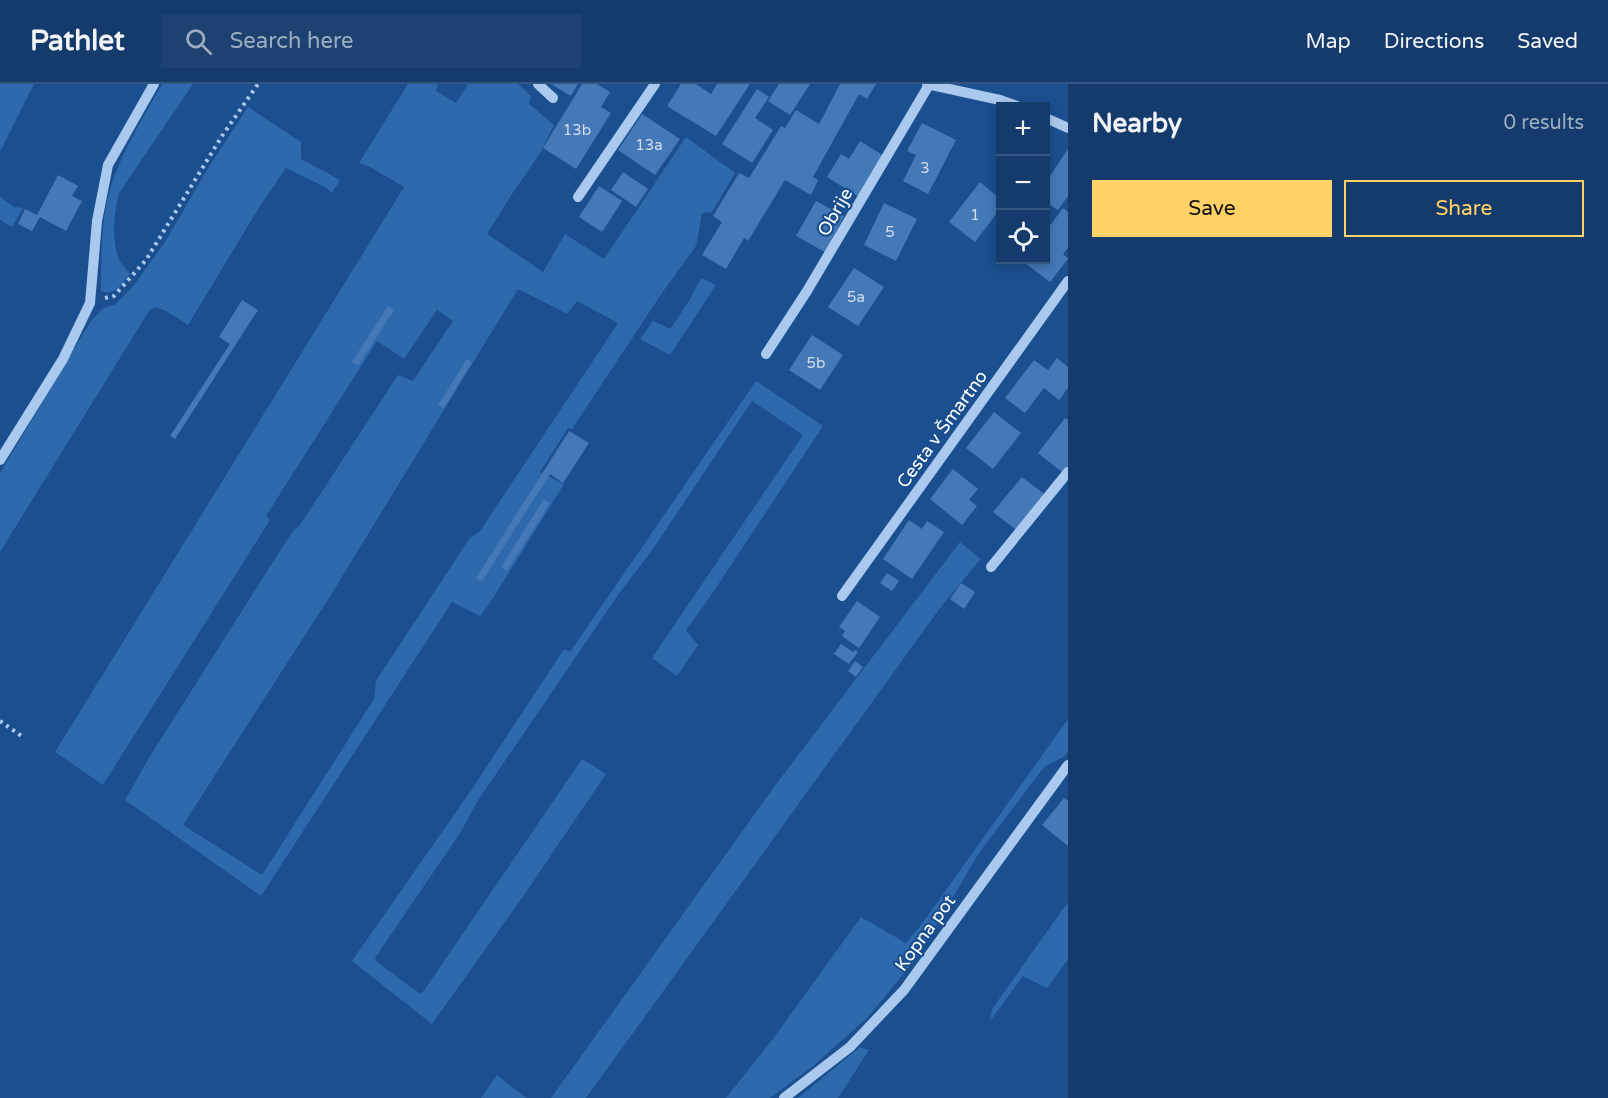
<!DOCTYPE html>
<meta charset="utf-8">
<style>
body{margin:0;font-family:"Varela Round",sans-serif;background:#1d4271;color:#f1f3f6}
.controls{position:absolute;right:18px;top:18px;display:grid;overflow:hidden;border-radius:0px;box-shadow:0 3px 9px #0003}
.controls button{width:54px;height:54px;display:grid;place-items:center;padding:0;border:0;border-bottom:2px solid #33557e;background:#143b6b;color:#f1f3f6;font:30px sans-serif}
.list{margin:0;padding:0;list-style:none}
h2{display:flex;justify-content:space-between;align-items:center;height:78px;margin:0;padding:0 24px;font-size:26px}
h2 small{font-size:20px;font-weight:400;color:#9dadc1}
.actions{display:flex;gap:12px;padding:18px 24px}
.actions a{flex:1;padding:14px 0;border:2px solid #ffd166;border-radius:0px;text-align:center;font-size:21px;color:#ffd166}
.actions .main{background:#ffd166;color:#111}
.icon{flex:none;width:33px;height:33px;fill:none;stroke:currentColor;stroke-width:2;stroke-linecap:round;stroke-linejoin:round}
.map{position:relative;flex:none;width:1068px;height:1014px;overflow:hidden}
header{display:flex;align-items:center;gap:36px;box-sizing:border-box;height:84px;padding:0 30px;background:#143b6b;border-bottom:2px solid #33557e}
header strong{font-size:28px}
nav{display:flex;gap:33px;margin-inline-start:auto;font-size:21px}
.search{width:420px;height:54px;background:#1d4271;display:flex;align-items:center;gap:15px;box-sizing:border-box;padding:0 21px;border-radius:0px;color:#9dadc1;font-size:22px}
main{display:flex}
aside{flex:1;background:#143b6b}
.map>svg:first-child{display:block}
.green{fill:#2e69ad;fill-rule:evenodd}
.building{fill:#4478b7}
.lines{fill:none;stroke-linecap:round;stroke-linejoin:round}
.path{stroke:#a9c9ee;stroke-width:4;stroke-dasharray:3 4.5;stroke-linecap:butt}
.minor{stroke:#a9c9ee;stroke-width:10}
.labels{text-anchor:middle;stroke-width:4.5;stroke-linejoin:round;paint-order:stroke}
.number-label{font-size:15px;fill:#d0dded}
.street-label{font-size:18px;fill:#fff;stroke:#1b4f8f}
</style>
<header>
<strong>Pathlet</strong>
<div class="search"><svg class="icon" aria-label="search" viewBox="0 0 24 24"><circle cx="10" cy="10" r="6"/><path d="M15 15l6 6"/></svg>Search here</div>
<nav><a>Map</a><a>Directions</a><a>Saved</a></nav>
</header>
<main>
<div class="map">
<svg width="1068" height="1014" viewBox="0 0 1068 1014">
<rect width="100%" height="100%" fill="#1b4f8f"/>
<g class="green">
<path d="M0 0H34L0 68Z"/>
<path d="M162 0H193L119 109C114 128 111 156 119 175 121 180 126 185 130 190 122 200 116 212 101 207V198C102 172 101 144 107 118 116 76 141 38 162 0Z"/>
<path d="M408 0H438L436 7 456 19 468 0H518L531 12 529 20 554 41 540 69 510 113 487 150 543 188 565 150 604 175 686 53 735 89 712 128 702 129 696 162 662 209 572 345 568 344 540 388 564 400 490 519 480 532 452 518 261 812 125 716 150 672 292 448 300 441 398 291 413 297 453 237 437 226 404 275 377 257 266 432 270 436 103 701 55 668 404 103 370 83 359 79ZM518 205 567 230 577 217 618 239 480 447 469 455 376 597 374 615 262 791 183 741 329 514Z"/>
<path d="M248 23 301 58V75L340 96 332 109 325 103 286 84 260 122 188 241 166 227 156 223 149 227 0 468V389L91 237 103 224 116 220 134 201 165 158 210 81Z"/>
<path d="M0 113 14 123 23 124 12 143 0 136Z"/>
<path d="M701 194 716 201 670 271 640 255 653 237 670 245 689 217Z"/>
<path d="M756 297 823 342 710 513 686 546 698 561 677 592 652 574 803 351 752 317 653 465 618 511 479 715 460 749 375 874 377 878 419 909 423 908 582 675 606 690 522 814 432 940 352 877 470 708 564 565 570 568Z"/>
<path d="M960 458 981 475 943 520 586 1014H551L777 699Z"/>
<path d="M1068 635V668L1065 672 1044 683 979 769 916 875 868 933 813 982 770 1014H726L772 956 861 833 906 859 921 841Z"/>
<path d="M1068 818V875L1047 904 1023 892 990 937 992 925Z"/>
<path d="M860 963 869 966 838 1014H798Z"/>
<path d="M497 991 525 1013 526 1014H481Z"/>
</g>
<g class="building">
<path d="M551 0H578L571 12Z"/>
<path d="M582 0H597L610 8 601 23 611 29 576 85 543 64Z"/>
<path d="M681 0H696L711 10 717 0H750L716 52 667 22Z"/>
<path d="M779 0H810L790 31 768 17Z"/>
<path d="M840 0H876L867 15 859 10 813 93 818 96 811 111 785 96 748 157 744 154 726 185 702 171 722 138 713 132 739 89 749 94 781 42 785 44 796 26 819 40Z"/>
<path d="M757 5 769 13 755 34 773 46 752 79 722 60Z"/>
<path d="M642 30 680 55 655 91 618 66Z"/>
<path d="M922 39 956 56 928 110 903 97 916 71 907 67Z"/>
<path d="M860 57 884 72 859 113 827 93 841 70 849 75Z"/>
<path d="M1068 65V112L1058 126 1046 118V98Z"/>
<path d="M623 88 648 105 636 123 611 106Z"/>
<path d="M58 91 78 102 72 112 82 117 66 147 40 133 32 147 18 140 25 125 37 131Z"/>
<path d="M980 98 1000 115V125L975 158 949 138Z"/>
<path d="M599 102 622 117 602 148 579 133Z"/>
<path d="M816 117 844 132 825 168 796 152Z"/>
<path d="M884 119 917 135 896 177 864 161Z"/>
<path d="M1063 124 1068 128V164L1063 170 1068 175 1050 198 1021 176H1046V147Z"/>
<path d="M854 184 884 203 858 242 828 223Z"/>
<path d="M242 216 258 226 175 355 170 352 230 260 219 253Z"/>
<path d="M388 222 394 226 358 282 352 278Z"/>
<path d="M812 251 843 271 820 306 789 286Z"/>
<path d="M1057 274 1068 283V304L1059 316 1044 304 1025 329 1005 314 1034 276 1048 286Z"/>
<path d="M467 275 472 278 444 324 438 321Z"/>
<path d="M994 328 1021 349 993 385 966 364Z"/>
<path d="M1065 334 1068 336V382L1063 389 1038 369Z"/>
<path d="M569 347 589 359 563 399 550 390 482 497 476 494Z"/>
<path d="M953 385 978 405 969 416 977 422 962 441 930 415Z"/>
<path d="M1022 393 1047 412 1019 448 993 428Z"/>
<path d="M544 415 550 419 507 487 501 483Z"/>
<path d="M909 436 922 445 927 437 944 448 912 495 883 475Z"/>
<path d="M887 489 899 497 892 507 880 499Z"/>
<path d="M961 499 975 508 964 525 950 515Z"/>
<path d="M857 517 880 533 859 564 842 552 845 547 839 543Z"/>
<path d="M841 560 853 568 855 566 858 568 849 580 834 570Z"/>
<path d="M855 577 863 583 856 593 848 587Z"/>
<path d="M1064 714 1068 717V762L1042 741Z"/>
</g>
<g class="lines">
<g class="path">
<path d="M105 214 114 212 146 176 222 52 258 0"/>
<path d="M0 637 23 653"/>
</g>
<g class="minor">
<path d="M538 0 553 14"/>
<path d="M927 0 1000 16 1017 22"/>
<path d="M1046 34 1068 44"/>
<path d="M578 113 655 0"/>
<path d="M766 270 807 207 929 1"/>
<path d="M0 376 63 275 90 219 97 137 108 81 154 0"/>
<path d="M991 483 1068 388"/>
<path d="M842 512 1068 197"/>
<path d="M784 1014 850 963 904 906 1068 681"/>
</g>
</g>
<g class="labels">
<g class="number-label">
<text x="577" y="51">13b</text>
<text x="649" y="66">13a</text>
<text x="925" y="89">3</text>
<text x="975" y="136">1</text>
<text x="890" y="153">5</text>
<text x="856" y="218">5a</text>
<text x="816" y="284">5b</text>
</g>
<g class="street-label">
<text transform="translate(835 128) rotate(-60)" y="6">Obrije</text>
<text transform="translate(942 345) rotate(-54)" y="6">Cesta v Šmartno</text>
<text transform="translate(925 849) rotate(-54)" y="6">Kopna pot</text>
</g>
</g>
</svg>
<div class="controls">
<button>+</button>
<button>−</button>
<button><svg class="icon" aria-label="locate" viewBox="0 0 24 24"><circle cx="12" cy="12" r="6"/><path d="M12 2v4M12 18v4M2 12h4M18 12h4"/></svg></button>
</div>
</div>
<aside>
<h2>Nearby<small>0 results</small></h2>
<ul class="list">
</ul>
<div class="actions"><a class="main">Save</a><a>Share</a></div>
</aside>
</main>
